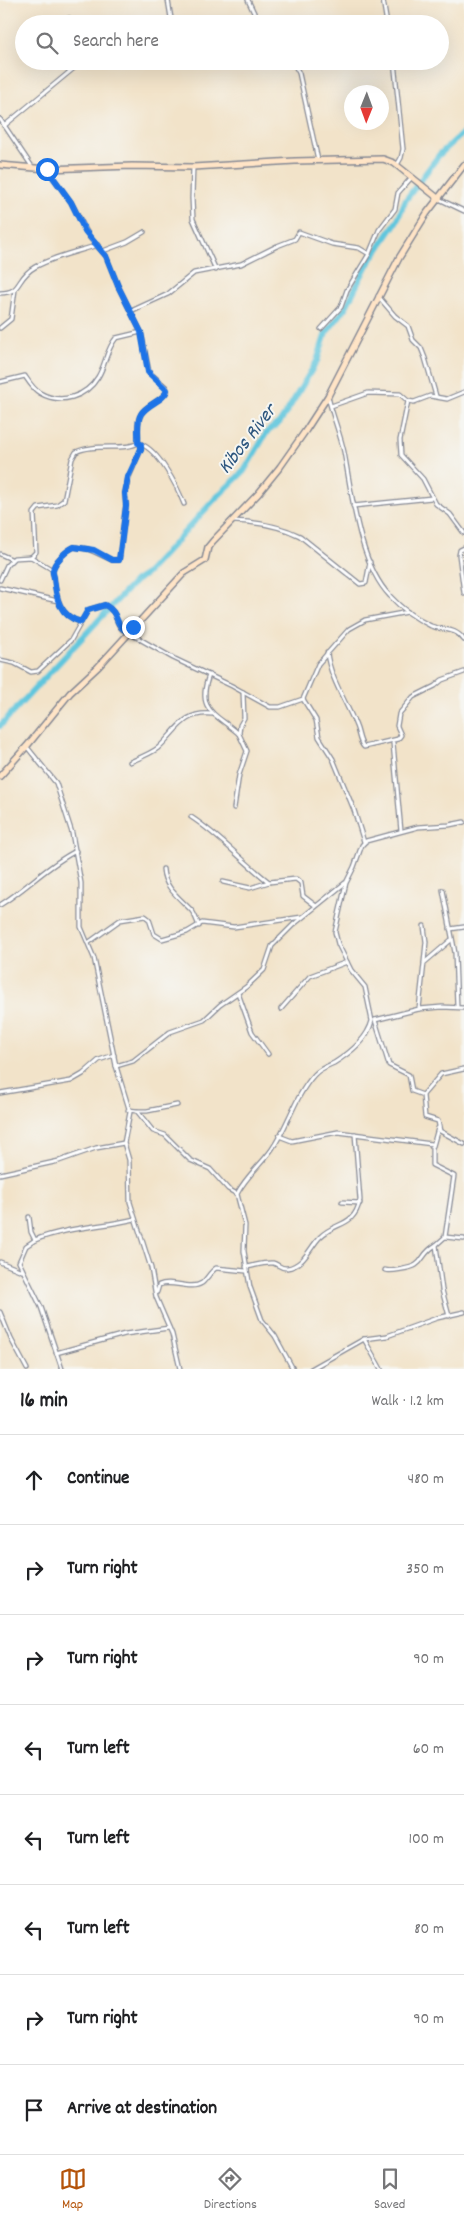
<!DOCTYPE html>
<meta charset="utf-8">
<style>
body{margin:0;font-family:Dekko,sans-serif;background:#f6f6f6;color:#202124}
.compass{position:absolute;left:344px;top:85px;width:45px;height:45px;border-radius:50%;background:#fff;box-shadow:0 5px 20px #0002;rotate:181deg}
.stop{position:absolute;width:15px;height:15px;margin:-11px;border:4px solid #1a73e8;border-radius:50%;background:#fff}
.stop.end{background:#1a73e8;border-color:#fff;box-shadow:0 1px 5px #0008}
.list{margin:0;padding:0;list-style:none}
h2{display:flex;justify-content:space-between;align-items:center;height:65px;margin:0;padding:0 20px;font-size:21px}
h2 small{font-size:16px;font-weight:400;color:#757577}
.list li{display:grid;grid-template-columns:32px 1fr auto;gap:15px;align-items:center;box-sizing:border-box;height:90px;padding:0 20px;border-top:1px solid #e0e0e0}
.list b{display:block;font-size:19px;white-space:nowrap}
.list em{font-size:16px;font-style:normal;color:#757577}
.icon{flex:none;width:28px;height:28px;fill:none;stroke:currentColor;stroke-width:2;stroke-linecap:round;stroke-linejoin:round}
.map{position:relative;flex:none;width:464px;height:1369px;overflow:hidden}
.search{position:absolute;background:#fff;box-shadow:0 5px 20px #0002;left:15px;right:15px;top:15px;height:55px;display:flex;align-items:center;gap:12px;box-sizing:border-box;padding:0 18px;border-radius:28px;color:#757577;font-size:19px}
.sheet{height:785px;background:#fff}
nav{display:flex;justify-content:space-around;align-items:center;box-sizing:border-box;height:70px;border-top:1px solid #e0e0e0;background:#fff;font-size:14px;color:#757577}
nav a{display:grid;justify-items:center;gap:2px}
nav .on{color:#b45309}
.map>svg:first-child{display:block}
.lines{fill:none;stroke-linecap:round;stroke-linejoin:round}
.river{stroke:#60c6dd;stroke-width:6}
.street-casing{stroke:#868994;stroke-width:5.5}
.secondary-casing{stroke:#868994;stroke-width:8}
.street{stroke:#fff;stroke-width:3}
.secondary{stroke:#ffe4c6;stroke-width:5}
.route{stroke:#1a73e8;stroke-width:6}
.labels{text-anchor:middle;stroke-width:4;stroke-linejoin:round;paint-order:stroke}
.water-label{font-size:20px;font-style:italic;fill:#2c557e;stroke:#f6f6f2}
</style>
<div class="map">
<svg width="464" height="1369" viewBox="0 0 464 1369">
<rect width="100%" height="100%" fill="#f6f6f2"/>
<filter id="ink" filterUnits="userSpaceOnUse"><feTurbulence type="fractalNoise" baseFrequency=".02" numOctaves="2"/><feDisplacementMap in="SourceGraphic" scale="10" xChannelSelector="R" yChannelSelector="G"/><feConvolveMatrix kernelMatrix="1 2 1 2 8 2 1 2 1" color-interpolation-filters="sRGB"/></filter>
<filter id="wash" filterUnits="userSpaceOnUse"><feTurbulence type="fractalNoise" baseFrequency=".0096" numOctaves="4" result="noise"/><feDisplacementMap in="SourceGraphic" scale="20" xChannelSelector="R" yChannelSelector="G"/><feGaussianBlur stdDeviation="1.12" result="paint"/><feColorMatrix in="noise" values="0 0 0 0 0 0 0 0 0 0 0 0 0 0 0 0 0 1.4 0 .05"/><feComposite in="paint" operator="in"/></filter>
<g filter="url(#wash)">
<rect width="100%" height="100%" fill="#f2e3c9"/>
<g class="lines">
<path class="river" d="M0 726 135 581 146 574 214 500 244 471 267 432 280 422 289 408 317 361 326 333 345 309 366 267 397 221 405 201 439 155 464 132"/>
</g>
</g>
<g filter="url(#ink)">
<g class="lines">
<defs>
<g id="street">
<path d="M168 0 172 24"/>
<path d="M383 0 387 24"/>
<path d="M69 18 71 24"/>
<path d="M233 24 253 18 255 15 248 0"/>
<path d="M287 61 295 66 299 73 318 160"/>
<path d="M394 61 403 149 401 158 397 165"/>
<path d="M0 119 33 168"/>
<path d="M4 126 73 69 78 61"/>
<path d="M193 167 192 198 193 219 216 270"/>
<path d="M47 169 71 202 90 238 106 256 118 286 141 332 149 372 166 387 167 391C161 403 143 404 139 419 137 426 139 435 138 443L141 444V449L129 477 125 493 126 505 119 560H112L88 549 74 547C67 550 54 562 53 570 52 573 54 576 54 578 56 597 60 617 81 622"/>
<path d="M439 199 464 211"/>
<path d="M103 251 127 242 144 232"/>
<path d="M0 293C23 293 15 278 35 267 55 256 76 252 98 245"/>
<path d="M378 296 395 316 408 326 413 340 421 348 425 358 436 396"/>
<path d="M131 311 168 294 194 273 241 264 277 246 295 239 299 232 332 244 359 248 369 254"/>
<path d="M0 328 11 319 15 290"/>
<path d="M321 329 341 307 347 290 369 254 379 230 395 209 398 193 411 178"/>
<path d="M0 382 25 376C29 382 33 389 40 393 61 405 86 397 98 377 106 364 106 350 116 338L141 332"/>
<path d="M328 396C332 415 340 433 344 452 352 494 359 564 390 596 401 608 416 619 431 626 444 631 455 627 464 640"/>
<path d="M408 401 400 440 401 455 423 479 436 504 450 514 464 533"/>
<path d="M331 406 368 393 400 394 408 401 414 402 430 396 447 399 464 392"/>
<path d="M141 444C159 451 177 486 184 504"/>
<path d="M353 506 432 498"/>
<path d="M233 521C256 522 280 526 300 536L360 584 366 583 370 562"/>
<path d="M464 548 460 550 459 555 464 593"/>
<path d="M0 554 11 559"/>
<path d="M31 557 36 552 34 513 38 508 57 505 64 500 72 459 76 452C93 443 126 451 138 443"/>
<path d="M0 580 7 565 14 558 31 557 53 570"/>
<path d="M0 588 58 601"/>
<path d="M327 653C330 678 347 703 356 726 359 733 359 742 364 747L398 739 401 735 397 726 399 714 413 697 435 686 442 680 464 672"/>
<path d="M0 660 14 663 31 672 38 671 71 640 88 610 105 605C120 614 113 620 122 629L173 658 232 686 270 707H280L303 699 318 664 349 629 365 620 408 612"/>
<path d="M209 675C196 711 215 713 239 734"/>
<path d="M303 699 316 720 319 737 333 759 354 810 364 842"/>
<path d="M393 743 401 831"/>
<path d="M27 747 56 783 72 833 81 883V927L94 958 116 1066 130 1112 124 1143 129 1160 130 1202 151 1268 156 1297 172 1334 180 1369"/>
<path d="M130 762C139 758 150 754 158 748 177 731 183 711 212 714"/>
<path d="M234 808 239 775 247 751 239 734 240 725 244 718 243 692"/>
<path d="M191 817C219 835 242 861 269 882"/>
<path d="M163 869C164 888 181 899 192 911 195 915 197 921 199 926"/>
<path d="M223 882 250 888 269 882 296 879 301 883 303 896 316 906"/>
<path d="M443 890 455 953 457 1007"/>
<path d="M0 905C26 889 48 865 76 851"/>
<path d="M424 926 426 942 424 962"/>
<path d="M450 929 464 927"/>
<path d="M88 943 120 920 145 916 149 919 154 934 162 939 187 932 202 923 234 927 302 917"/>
<path d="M238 993 252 1032 268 1054"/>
<path d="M281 1009 310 976 347 962"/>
<path d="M419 1009 424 963 451 940"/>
<path d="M375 1020 389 1065 409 1075 412 1091 423 1095"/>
<path d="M375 1020 419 1009 442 1007 464 1008"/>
<path d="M116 1066 133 1061 170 1032 204 1020 220 1005 246 987 264 970 272 946 293 925 345 883"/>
<path d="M464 1069 441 1074 423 1095 425 1117 438 1121 440 1131 464 1144"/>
<path d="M0 1093 71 1081 83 1074 99 1060 114 1055"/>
<path d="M128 1110 137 1111 153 1131 165 1135 190 1160 210 1169 228 1189 237 1194"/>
<path d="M138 1111H147L177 1105"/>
<path d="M279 1136 292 1141 338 1132 432 1144V1165L454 1176 445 1237 436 1245 442 1290 449 1316"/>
<path d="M433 1146 438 1128"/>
<path d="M0 1174 59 1161 96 1148 124 1143"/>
<path d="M342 1202 360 1203"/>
<path d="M29 1217 31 1232 35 1240C67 1227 102 1227 135 1219"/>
<path d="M445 1237 464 1239"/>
<path d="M35 1240 26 1246 19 1262 41 1307 62 1369"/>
<path d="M0 1262 22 1271"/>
<path d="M246 1267C254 1266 264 1262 273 1263 278 1264 281 1269 287 1268 304 1266 310 1247 320 1237 336 1221 354 1228 360 1200L355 1134"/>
<path d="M385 1270C390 1272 412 1268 416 1265 425 1259 422 1253 436 1245"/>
<path d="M157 1292 159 1285C172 1279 190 1291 202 1283 207 1279 210 1272 216 1268L246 1271"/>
<path d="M0 1312 11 1339 27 1369"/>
<path d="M364 1339 387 1336 437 1318 464 1312"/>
<path d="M56 1353 125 1334 169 1328"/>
<path d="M293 1369 275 1336 262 1320 250 1287 244 1251 245 1225 237 1194C246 1176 261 1165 272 1149 288 1126 295 1096 314 1075 319 1069 327 1066 334 1063 350 1053 367 1040 372 1021L365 987 351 970 338 944 335 932 346 883 354 867 362 845 366 841 418 827 449 825 464 822"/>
<path d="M311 1369 364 1339 381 1369"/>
</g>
<g id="secondary">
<path d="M0 165 47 169 132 166 193 167 295 161 383 159 394 163 439 199"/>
<path d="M0 776 27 746 70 693 98 667 184 573 205 560 208 547 213 541 258 494 280 467 306 430 328 396 399 258 427 213 464 165"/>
</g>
</defs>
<use href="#street" class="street-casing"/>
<use href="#secondary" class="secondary-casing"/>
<use href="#street" class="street"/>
<use href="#secondary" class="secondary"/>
</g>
</g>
<g class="lines" filter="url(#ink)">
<path class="route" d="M47 169 71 202 85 231 106 256 118 286 141 332 148 372 167 390C165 400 147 404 141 414 136 422 139 434 138 443L141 444V449L128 477 125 493 126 506 119 560H112L94 550 74 547C67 550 54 562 53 570 52 573 54 575 54 578 56 598 59 616 81 622L88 610 105 605C121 614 113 626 129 632L133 627"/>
</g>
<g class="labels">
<g class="water-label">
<text transform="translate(246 438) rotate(-52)" y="7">Kibos River</text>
</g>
</g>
</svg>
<svg class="compass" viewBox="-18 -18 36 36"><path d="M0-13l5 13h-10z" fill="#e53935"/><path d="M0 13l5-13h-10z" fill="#757577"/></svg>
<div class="stop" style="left:47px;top:169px"></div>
<div class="stop end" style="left:133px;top:627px"></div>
<div class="search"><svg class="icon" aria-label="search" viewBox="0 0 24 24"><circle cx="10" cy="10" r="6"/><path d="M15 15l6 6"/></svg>Search here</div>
</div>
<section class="sheet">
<h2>16 min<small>Walk · 1.2 km</small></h2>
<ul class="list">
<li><svg class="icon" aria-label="ahead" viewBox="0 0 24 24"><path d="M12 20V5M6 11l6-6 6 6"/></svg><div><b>Continue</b></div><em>480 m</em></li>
<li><svg class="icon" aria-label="right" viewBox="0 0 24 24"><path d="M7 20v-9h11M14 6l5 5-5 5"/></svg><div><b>Turn right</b></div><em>350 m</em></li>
<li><svg class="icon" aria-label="right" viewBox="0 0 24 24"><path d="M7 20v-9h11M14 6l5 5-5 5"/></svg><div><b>Turn right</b></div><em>90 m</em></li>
<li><svg class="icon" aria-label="left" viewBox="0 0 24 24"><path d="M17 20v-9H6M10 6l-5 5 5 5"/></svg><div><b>Turn left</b></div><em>60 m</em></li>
<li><svg class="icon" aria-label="left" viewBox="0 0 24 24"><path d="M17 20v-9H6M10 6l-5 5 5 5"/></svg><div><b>Turn left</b></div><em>100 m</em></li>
<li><svg class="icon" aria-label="left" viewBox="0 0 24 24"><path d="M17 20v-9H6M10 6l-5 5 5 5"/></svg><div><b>Turn left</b></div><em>80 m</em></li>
<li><svg class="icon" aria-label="right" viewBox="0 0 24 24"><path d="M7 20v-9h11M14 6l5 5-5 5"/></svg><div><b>Turn right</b></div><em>90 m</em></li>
<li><svg class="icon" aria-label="arrive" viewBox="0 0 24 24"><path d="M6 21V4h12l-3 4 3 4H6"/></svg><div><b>Arrive at destination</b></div></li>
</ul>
</section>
<nav>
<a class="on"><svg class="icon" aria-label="map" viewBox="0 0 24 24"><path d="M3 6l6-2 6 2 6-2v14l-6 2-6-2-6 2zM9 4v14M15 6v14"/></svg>Map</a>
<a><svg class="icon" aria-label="directions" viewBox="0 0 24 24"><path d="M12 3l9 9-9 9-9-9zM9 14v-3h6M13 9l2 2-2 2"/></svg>Directions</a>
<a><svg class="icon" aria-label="saved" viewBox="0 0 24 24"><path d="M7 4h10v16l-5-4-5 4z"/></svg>Saved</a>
</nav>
